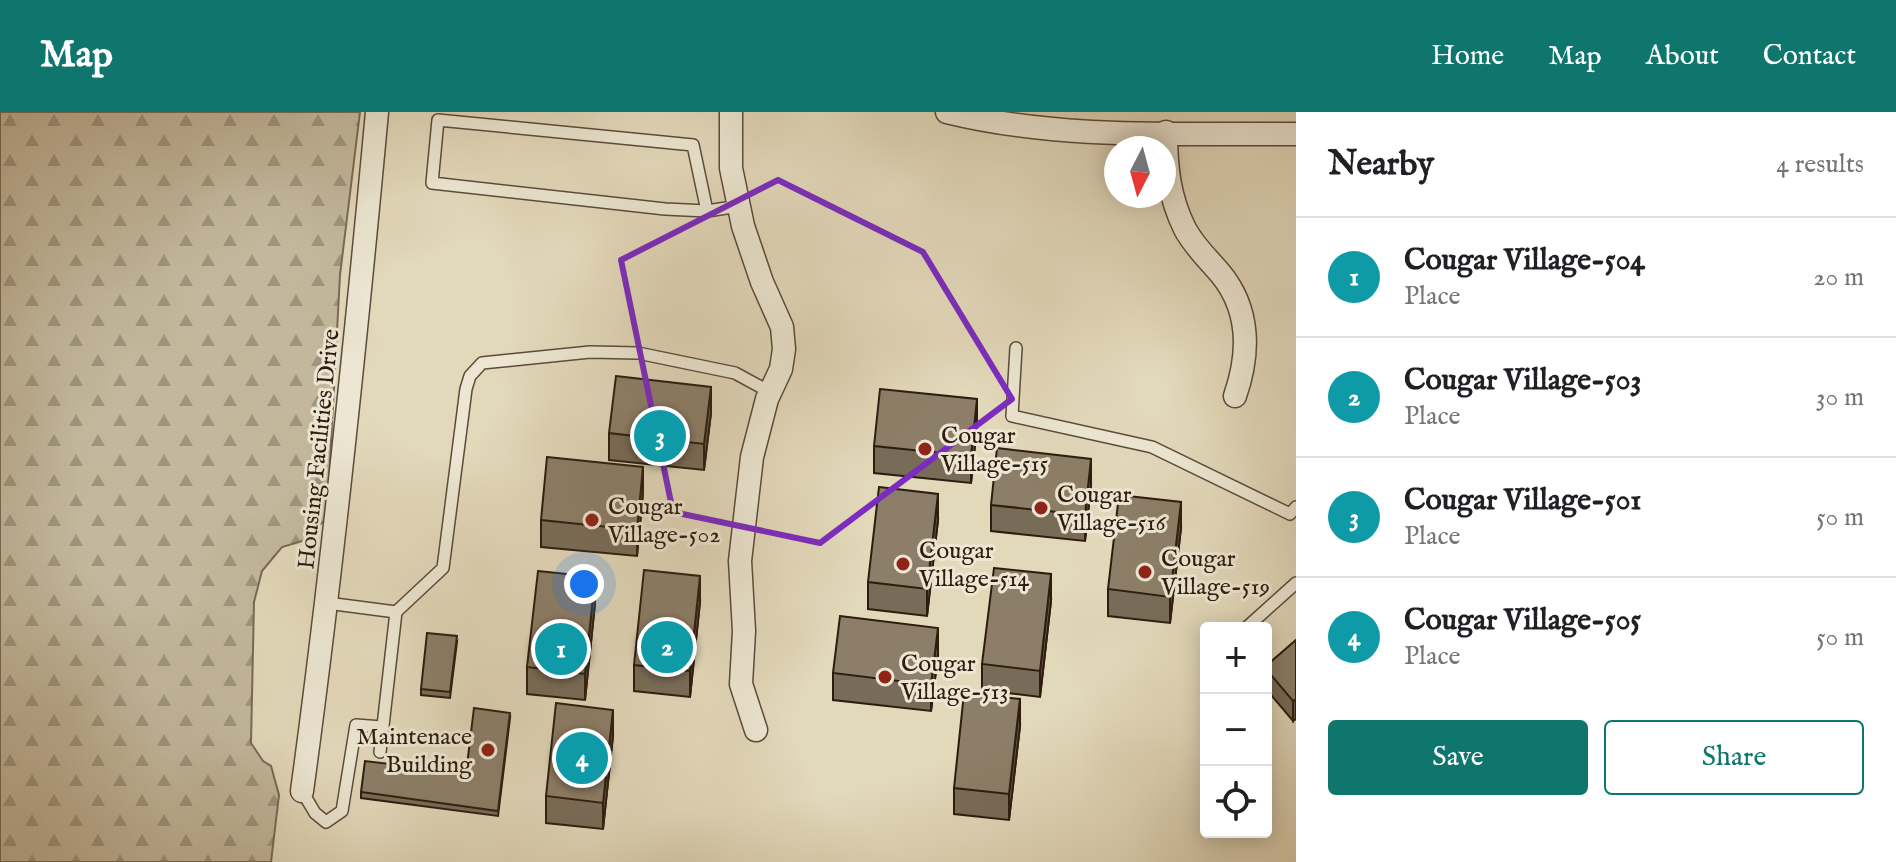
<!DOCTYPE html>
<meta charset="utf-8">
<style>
body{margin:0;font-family:"IM FELL English",serif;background:#f6f6f6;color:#202124}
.controls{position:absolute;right:24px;bottom:24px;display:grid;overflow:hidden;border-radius:8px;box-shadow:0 4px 20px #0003}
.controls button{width:72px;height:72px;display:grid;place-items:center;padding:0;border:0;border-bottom:2px solid #e0e0e0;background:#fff;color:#202124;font:40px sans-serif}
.compass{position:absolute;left:1104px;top:24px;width:72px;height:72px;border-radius:50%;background:#fff;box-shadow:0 4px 20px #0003;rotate:186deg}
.you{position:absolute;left:584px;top:472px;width:28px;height:28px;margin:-20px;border:6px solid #fff;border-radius:50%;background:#1a73e8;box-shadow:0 0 0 12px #1a73e833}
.badge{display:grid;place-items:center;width:52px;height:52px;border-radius:50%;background:#0f766e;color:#fff;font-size:26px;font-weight:700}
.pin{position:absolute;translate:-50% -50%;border:4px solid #fff;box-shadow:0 2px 8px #0006}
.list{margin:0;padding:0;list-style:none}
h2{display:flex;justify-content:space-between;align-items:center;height:104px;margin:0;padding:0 32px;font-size:34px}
h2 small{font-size:26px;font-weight:400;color:#757577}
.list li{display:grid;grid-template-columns:52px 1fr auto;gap:24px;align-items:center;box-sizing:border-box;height:120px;padding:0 32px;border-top:2px solid #e0e0e0}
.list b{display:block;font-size:30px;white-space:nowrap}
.list p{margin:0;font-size:26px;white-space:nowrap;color:#757577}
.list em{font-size:26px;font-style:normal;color:#757577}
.actions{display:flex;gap:16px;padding:24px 32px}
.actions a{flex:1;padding:18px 0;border:2px solid #0f766e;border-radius:8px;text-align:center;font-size:28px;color:#0f766e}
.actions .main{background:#0f766e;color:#fff}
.icon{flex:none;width:44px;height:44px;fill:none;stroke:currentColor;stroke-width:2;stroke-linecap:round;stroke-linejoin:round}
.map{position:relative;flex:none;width:1296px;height:750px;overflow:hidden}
header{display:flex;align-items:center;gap:48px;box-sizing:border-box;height:112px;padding:0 40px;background:#0f766e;color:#fff}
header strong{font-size:38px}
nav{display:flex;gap:44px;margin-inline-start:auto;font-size:28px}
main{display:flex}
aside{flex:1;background:#fff}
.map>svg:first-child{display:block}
.forest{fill:url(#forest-firs);stroke:#786a56;stroke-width:2}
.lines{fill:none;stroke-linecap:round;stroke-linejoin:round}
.service-casing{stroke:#5b4b3a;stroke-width:14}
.minor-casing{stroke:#5b4b3a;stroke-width:25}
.service{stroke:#ece6d2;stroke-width:11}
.minor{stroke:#ece6d2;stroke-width:22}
.wall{fill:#786c59;stroke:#2e1c0f;stroke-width:2}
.shaded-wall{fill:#625849;stroke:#2e1c0f;stroke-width:2}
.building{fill:#8c7e68;stroke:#2e1c0f;stroke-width:2}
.marked{fill:none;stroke:#7b2cbf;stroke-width:6;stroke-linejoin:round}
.poi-dot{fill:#8f2418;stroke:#ece6d2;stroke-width:3}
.labels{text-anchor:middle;stroke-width:6;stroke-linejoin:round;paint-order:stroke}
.poi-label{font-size:24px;fill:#2e1c0f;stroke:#ece6d2;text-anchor:start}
.street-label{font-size:24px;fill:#2e1c0f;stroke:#ece6d2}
</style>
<header>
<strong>Map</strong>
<nav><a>Home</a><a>Map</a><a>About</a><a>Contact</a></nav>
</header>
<main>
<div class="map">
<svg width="1296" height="750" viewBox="0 0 1296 750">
<defs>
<pattern id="forest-firs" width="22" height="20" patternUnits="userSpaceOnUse" patternTransform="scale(2)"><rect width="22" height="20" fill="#c3b89d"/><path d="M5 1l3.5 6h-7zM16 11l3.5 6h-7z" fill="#9f957e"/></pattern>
</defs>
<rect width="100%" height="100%" fill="#e2d8ba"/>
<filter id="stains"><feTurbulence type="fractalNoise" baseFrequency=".0025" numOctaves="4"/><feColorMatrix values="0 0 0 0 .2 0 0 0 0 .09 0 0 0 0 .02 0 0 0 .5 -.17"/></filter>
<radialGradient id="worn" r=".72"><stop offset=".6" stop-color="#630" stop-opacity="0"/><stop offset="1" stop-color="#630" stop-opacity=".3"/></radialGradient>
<path class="forest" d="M0 0H360L340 163 327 406 302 429 282 435 262 459 254 490 251 631 263 649 271 654 279 683 271 750H0Z"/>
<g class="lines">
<defs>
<g id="service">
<path d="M707 99 693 33 438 8 432 71 665 97 707 99 739 94"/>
<path d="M1016 236 1012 304 1152 335 1290 402 1296 395"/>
<path d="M327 491 396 500 443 456 466 277 470 264 482 251 590 240 638 241 735 261 770 280"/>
<path d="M1246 516 1296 471"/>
<path d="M380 640 396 500"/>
<path d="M302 679 315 701 326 710 342 699 356 613 382 615"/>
</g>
<g id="minor">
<path d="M731 0V56L743 114 762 170 782 215 784 237 781 257 767 287 752 345 740 449 744 519 741 572 756 618"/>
<path d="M947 0C1061 28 1179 21 1296 22"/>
<path d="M1166 20C1166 55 1169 85 1185 117 1194 134 1207 146 1220 161 1250 197 1250 241 1235 284"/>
<path d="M302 679C333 453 356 227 377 0"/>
</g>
</defs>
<use href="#service" class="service-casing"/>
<use href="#minor" class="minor-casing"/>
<use href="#service" class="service"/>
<use href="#minor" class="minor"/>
</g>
<g class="wall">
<path d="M711 301 704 358 609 348V321Z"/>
<path d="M977 314 971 371 874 361V334Z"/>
<path d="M1091 373 1085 429 991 419V393Z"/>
<path d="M643 381 637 444 541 435V408Z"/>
<path d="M938 408 927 504 868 497V470Z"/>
<path d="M1181 416 1170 511 1108 504V477Z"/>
<path d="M1051 489 1040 585 982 578V552Z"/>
<path d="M700 490 690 585 634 579V553Z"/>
<path d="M595 492 585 588 527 582V555Z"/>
<path d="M1296 528 1293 609 1266 577V554Z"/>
<path d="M457 530 450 586 421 583V577Z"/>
<path d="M938 543 931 599 833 588V561Z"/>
<path d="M510 606 498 704 361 686V680L466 661Z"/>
<path d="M1020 614 1009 708 954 702V676Z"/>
<path d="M613 624 603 717 546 711V684Z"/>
</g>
<g class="shaded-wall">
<path d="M711 275V301L704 358V332Z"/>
<path d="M977 287V314L971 371V344Z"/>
<path d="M1091 347V373L1085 429V403Z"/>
<path d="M643 355V381L637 444V418Z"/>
<path d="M938 382V408L927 504V477Z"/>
<path d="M1181 390V416L1170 511V485Z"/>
<path d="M1051 462V489L1040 585V559Z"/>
<path d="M700 464V490L690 585V559Z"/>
<path d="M595 465V492L585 588V562Z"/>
<path d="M938 516V543L931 599V573Z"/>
<path d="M1020 587V614L1009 708V682Z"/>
<path d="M1296 587V607L1293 609V589Z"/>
<path d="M613 598V624L603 717V691Z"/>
</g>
<g class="building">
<path d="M616 264 711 275 704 332 609 321Z"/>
<path d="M880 277 977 287 971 344 874 334Z"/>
<path d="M997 336 1091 347 1085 403 991 393Z"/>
<path d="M547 345 643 355 637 418 541 408Z"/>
<path d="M879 375 938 382 927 477 868 470Z"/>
<path d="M1119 383 1181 390 1170 485 1108 477Z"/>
<path d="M994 456 1051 462 1040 559 982 552Z"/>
<path d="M644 458 700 464 690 559 634 553Z"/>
<path d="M538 459 595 465 585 562 527 555Z"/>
<path d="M840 504 938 516 931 573 833 561Z"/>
<path d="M427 521 457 524 450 580 421 577Z"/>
<path d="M1296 528V587L1293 589 1266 557V554Z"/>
<path d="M964 581 1020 587 1009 682 954 676Z"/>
<path d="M556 591 613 598 603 691 546 684Z"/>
<path d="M474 596 510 601 498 699 361 680 365 649 466 661Z"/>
</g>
<path class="marked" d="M778 68 923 140 1012 287 820 431 673 400 621 148Z"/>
<g class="poi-dot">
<circle cx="925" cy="337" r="8"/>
<circle cx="1041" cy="396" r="8"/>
<circle cx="592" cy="408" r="8"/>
<circle cx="903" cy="452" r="8"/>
<circle cx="1145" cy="460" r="8"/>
<circle cx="885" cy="565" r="8"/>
<circle cx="488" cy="638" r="8"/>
</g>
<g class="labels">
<g class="poi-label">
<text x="941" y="331">Cougar<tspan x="941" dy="28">Village-515</tspan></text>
<text x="1057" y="390">Cougar<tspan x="1057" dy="28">Village-516</tspan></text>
<text x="608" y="402">Cougar<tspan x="608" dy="28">Village-502</tspan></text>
<text x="919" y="446">Cougar<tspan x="919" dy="28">Village-514</tspan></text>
<text x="1161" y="454">Cougar<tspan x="1161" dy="28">Village-519</tspan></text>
<text x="901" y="559">Cougar<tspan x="901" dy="28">Village-513</tspan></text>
<text x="472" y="632" text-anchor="end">Maintenace<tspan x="472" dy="28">Building</tspan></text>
</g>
<g class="street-label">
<text transform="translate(318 337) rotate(-84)" y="8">Housing Facilities Drive</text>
</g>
</g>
<rect width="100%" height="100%" filter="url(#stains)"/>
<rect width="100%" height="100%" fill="url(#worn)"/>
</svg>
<div class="controls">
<button>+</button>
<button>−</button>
<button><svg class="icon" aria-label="locate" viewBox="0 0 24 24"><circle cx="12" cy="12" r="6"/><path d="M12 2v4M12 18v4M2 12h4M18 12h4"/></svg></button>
</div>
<svg class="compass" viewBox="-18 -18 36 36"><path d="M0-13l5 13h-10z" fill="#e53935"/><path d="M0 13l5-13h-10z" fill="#757577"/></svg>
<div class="you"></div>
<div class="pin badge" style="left:561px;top:537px;background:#0f9aa8">1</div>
<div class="pin badge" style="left:667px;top:535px;background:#0f9aa8">2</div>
<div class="pin badge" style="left:660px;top:324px;background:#0f9aa8">3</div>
<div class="pin badge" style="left:582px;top:646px;background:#0f9aa8">4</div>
</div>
<aside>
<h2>Nearby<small>4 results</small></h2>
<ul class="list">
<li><span class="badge" style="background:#0f9aa8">1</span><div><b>Cougar Village-504</b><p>Place</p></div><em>20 m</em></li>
<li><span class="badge" style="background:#0f9aa8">2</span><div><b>Cougar Village-503</b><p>Place</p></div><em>30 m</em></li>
<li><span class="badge" style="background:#0f9aa8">3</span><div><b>Cougar Village-501</b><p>Place</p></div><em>50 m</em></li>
<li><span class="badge" style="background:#0f9aa8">4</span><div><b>Cougar Village-505</b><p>Place</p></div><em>50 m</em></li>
</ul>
<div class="actions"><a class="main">Save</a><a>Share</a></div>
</aside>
</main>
